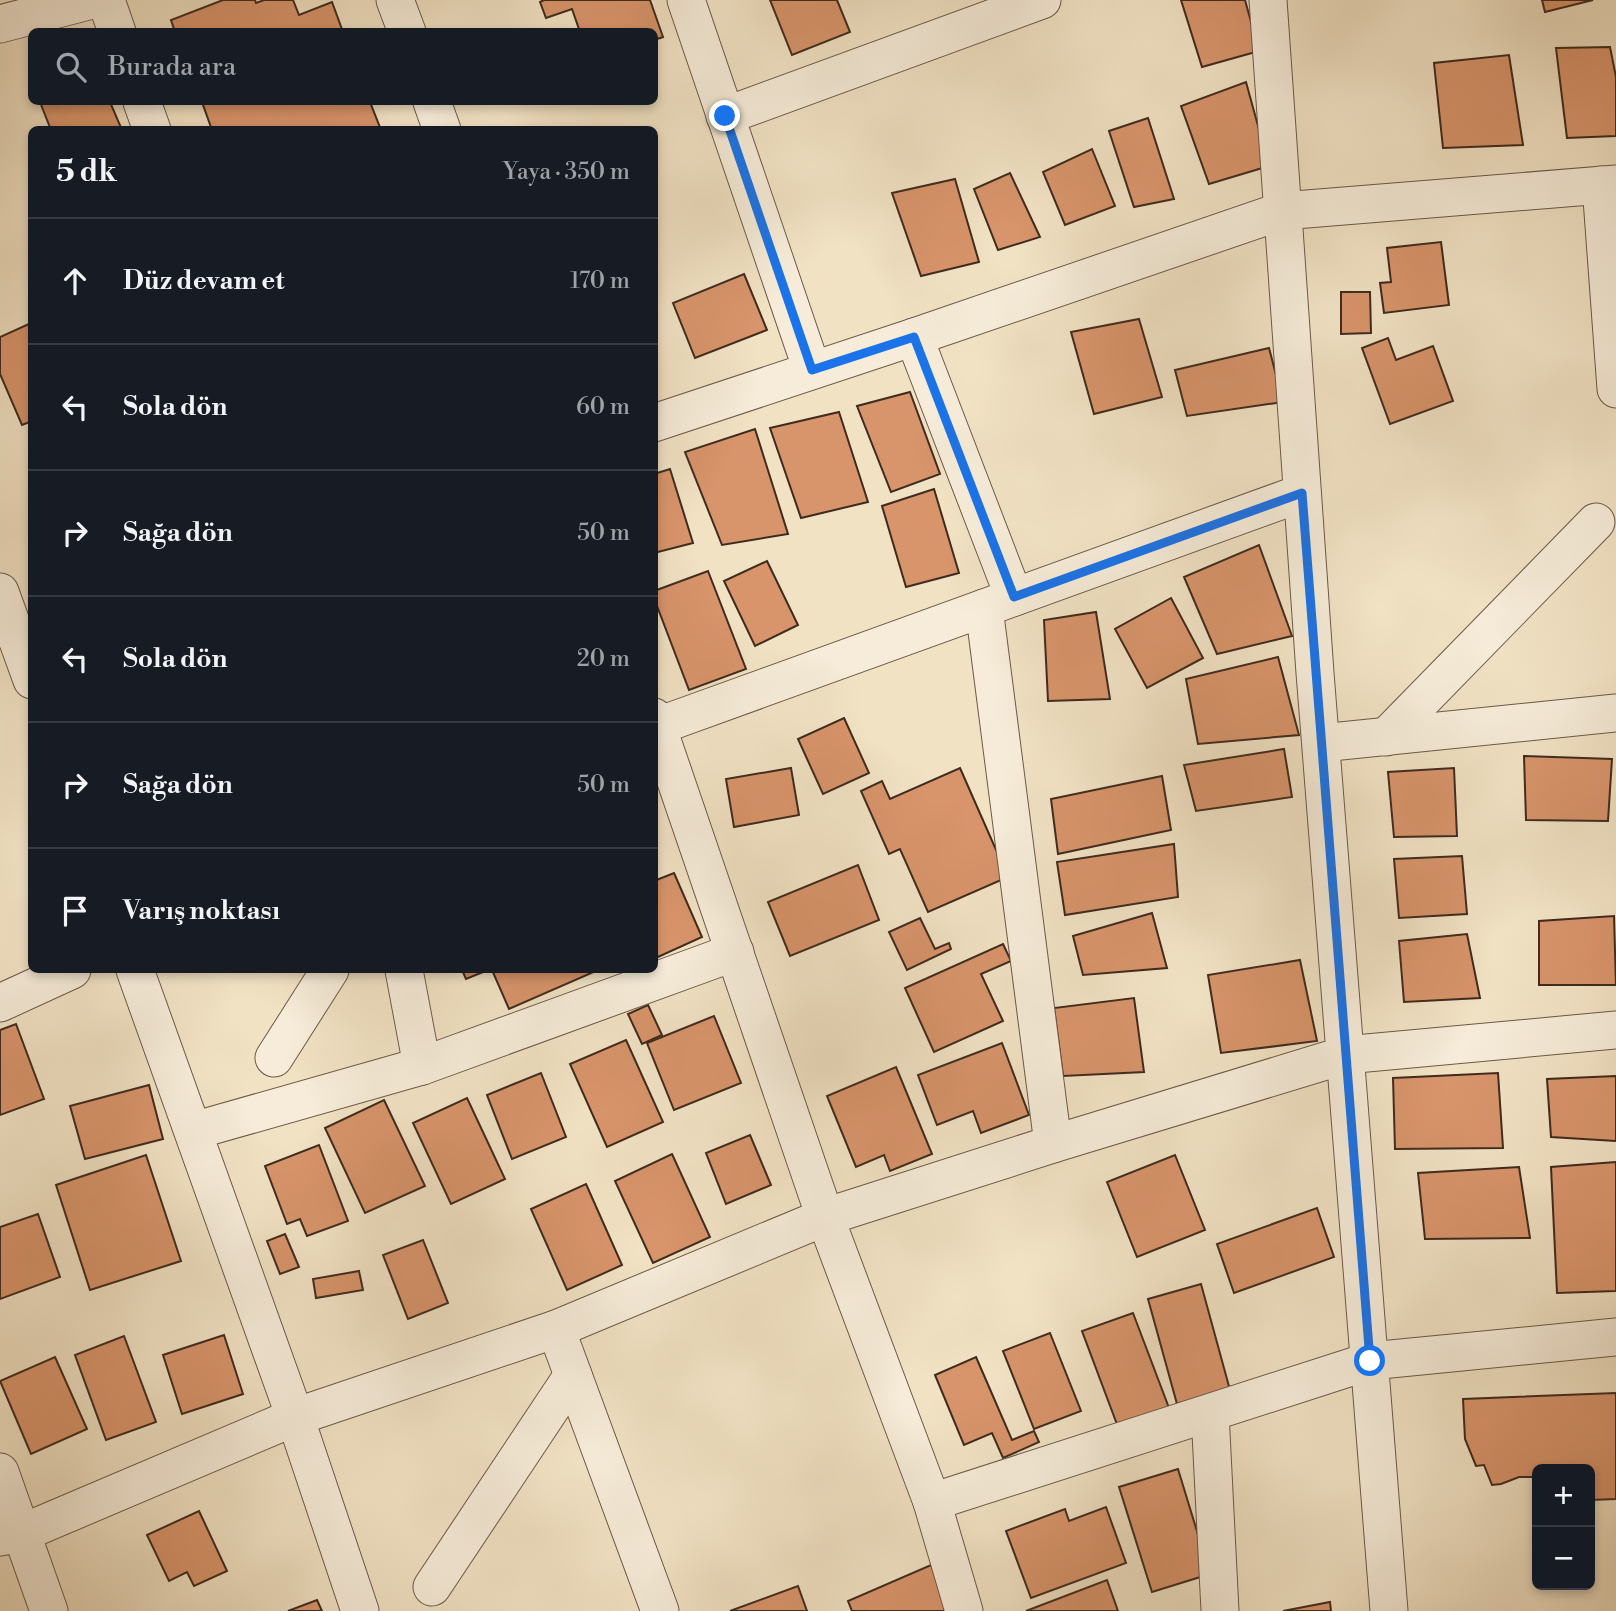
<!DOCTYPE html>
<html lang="tr">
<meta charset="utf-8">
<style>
body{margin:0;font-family:"Libre Bodoni",serif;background:#242831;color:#f1f3f6}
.controls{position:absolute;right:21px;bottom:21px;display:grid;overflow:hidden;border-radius:10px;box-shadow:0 4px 10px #0003}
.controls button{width:63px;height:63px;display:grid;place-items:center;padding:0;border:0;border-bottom:2px solid #363941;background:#171b24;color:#f1f3f6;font:35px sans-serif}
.stop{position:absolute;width:21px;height:21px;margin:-16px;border:5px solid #1a73e8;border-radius:50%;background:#fff}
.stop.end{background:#1a73e8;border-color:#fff;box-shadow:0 2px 7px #0008}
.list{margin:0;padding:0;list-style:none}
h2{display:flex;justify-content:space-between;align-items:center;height:91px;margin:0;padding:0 28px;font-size:30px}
h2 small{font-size:23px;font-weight:400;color:#9ea1a6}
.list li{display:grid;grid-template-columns:46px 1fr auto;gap:21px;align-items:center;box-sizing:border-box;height:126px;padding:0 28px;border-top:2px solid #363941}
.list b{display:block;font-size:26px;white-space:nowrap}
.list em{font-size:23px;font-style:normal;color:#9ea1a6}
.icon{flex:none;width:38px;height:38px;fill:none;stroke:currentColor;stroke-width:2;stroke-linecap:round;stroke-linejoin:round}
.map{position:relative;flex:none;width:1616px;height:1611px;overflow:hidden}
.search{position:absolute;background:#171b24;box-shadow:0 4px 10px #0003;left:28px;top:28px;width:630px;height:77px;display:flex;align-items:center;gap:18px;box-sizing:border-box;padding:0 24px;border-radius:10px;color:#9ea1a6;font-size:26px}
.panel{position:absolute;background:#171b24;box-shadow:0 4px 10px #0003;left:28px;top:126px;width:630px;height:847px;border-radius:10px}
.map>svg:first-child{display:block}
.building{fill:#d8946b;stroke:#3f2b1f;stroke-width:2}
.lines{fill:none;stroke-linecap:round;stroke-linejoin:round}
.street-casing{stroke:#6c5948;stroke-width:39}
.street{stroke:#f6ecd9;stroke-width:37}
.route{stroke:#1a73e8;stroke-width:9}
</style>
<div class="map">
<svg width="1616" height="1611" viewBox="0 0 1616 1611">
<rect width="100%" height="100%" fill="#f1e2c4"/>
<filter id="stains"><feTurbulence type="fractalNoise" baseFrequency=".00286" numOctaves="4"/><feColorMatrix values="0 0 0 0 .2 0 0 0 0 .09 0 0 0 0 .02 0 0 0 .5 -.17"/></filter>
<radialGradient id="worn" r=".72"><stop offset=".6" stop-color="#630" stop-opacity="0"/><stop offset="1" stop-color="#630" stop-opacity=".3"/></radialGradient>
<g class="building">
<path d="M223 0H255L256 3 264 0H293L299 15 332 2 343 32H175L171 20Z"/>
<path d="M544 0H650L663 37 654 40V32H580L572 9 546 18 540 2Z"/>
<path d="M770 0H837L850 32 792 55Z"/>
<path d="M1181 0H1245L1259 51 1202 67Z"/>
<path d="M1542 0H1593L1545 12Z"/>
<path d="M1610 47 1616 77V136L1567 138 1556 48Z"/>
<path d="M1509 55 1523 145 1443 148 1434 63Z"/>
<path d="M1246 82 1269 166 1209 184 1181 106Z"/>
<path d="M40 102H110L122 130H51Z"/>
<path d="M202 102H370L381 130H212Z"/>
<path d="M1148 118 1174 199 1134 207 1109 131Z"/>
<path d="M1092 149 1115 206 1065 225 1043 172Z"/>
<path d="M1010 173 1040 237 998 250 974 189Z"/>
<path d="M955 179 979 262 921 276 892 193Z"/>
<path d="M1441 242 1449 305 1384 313 1380 283 1391 282 1387 248Z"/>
<path d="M744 274 767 330 695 358 673 303Z"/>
<path d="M1341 292H1370L1371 333 1341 334Z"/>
<path d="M1139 319 1162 397 1094 414 1071 332Z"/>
<path d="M31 323 32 421 22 425 0 374V337Z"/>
<path d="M1388 338 1396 360 1433 346 1453 401 1390 424 1362 348Z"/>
<path d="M1269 348 1283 402 1187 416 1175 370Z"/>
<path d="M910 392 940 474 891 492 857 406Z"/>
<path d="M839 412 868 502 801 518 770 428Z"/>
<path d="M755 429 788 534 722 545 685 452Z"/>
<path d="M670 469 693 543 654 553V474Z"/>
<path d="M934 489 959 573 906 587 882 506Z"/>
<path d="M1259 545 1292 636 1217 654 1184 577Z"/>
<path d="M767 561 798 625 755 646 724 581Z"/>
<path d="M708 571 746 669 689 690 654 598V591Z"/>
<path d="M1171 598 1203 658 1147 688 1115 629Z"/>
<path d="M1096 612 1110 699 1048 701 1044 620Z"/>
<path d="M1278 657 1299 735 1198 744 1186 679Z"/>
<path d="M844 718 869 773 823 794 798 739Z"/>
<path d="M1284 749 1292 797 1196 811 1184 765Z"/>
<path d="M1524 756 1612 759 1608 821 1526 820Z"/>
<path d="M791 768 799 815 734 827 726 779Z"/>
<path d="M960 768 1008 877 928 912 900 849 889 854 861 791 882 781 890 799Z"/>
<path d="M1454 768 1457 836 1394 837 1388 772Z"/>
<path d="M1162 776 1171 830 1058 854 1051 799Z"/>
<path d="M1174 844 1178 897 1065 915 1057 862Z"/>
<path d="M1462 856 1467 914 1399 918 1394 859Z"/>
<path d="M858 865 879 920 790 956 768 902Z"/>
<path d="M674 873 702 937 658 957 654 949V881Z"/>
<path d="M1152 913 1167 968 1083 975 1073 936Z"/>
<path d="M1614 916 1616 985H1539V921Z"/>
<path d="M920 918 935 949 949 943 951 949 907 970 889 932Z"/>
<path d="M1467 934 1480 998 1404 1002 1399 941Z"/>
<path d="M1003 944 1011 961 981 974 1003 1021 934 1052 905 988Z"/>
<path d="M1300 960 1317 1041 1221 1053 1208 975Z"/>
<path d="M462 970H488L466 979Z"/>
<path d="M492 970H595L596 971 509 1009Z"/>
<path d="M1134 998 1144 1072 1063 1076 1054 1008Z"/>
<path d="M648 1005 662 1035 642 1044 628 1014Z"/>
<path d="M714 1016 741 1083 674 1110 647 1043Z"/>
<path d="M16 1024 44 1099 0 1115V1030Z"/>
<path d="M626 1040 663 1122 607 1147 570 1064Z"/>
<path d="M1002 1043 1029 1115 981 1133 973 1111 937 1125 918 1075Z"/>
<path d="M896 1067 932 1154 890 1171 884 1155 856 1167 827 1096Z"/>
<path d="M541 1073 566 1137 512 1159 487 1095Z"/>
<path d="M1498 1073 1503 1148 1395 1149 1393 1078Z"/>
<path d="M1616 1076V1141L1551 1137 1547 1079Z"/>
<path d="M149 1085 163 1139 85 1159 70 1106Z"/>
<path d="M467 1098 505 1179 451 1204 413 1123Z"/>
<path d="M384 1100 425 1186 365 1213 325 1128Z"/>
<path d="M750 1135 771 1185 726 1204 706 1153Z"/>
<path d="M319 1145 348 1221 307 1236 300 1219 287 1224 265 1166Z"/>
<path d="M672 1154 710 1237 653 1263 615 1181Z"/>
<path d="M146 1155 181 1261 90 1290 56 1185Z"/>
<path d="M1175 1155 1205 1230 1137 1257 1107 1182Z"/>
<path d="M1616 1162V1291L1557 1293 1551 1167Z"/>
<path d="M1519 1167 1530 1238 1425 1239 1418 1173Z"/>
<path d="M586 1184 622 1265 567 1290 531 1209Z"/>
<path d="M1317 1208 1334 1257 1234 1293 1217 1244Z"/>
<path d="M38 1214 60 1277 0 1299V1227Z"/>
<path d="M285 1234 299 1267 280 1274 267 1241Z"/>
<path d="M423 1240 448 1303 408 1319 383 1255Z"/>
<path d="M359 1271 363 1290 316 1298 313 1279Z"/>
<path d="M1201 1284 1230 1390 1177 1404 1148 1299Z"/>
<path d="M1133 1313 1169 1408 1118 1427 1082 1331Z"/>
<path d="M1050 1333 1081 1411 1034 1429 1003 1351Z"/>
<path d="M224 1335 243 1394 182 1414 163 1355Z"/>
<path d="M124 1336 156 1422 106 1440 75 1355Z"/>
<path d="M55 1357 87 1429 31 1454 0 1381Z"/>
<path d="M976 1357 1012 1440 1034 1431 1039 1442 1003 1458 992 1433 964 1445 935 1375Z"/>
<path d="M1616 1393V1499L1590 1500V1469H1537V1477H1519L1501 1484 1492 1485 1484 1465 1476 1466 1465 1439 1463 1399Z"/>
<path d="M1178 1469 1210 1574 1152 1592 1119 1487Z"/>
<path d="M1106 1507 1126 1563 1031 1598 1006 1531 1065 1509 1069 1521Z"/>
<path d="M199 1511 227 1571 194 1586 187 1572 169 1581 147 1535Z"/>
<path d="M931 1565 951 1611H852L848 1601Z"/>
<path d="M1107 1580 1118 1611H1026Z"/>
<path d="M798 1586 807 1611H730Z"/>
<path d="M317 1600 322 1611H288Z"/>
<path d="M1330 1602 1331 1611H1283Z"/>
</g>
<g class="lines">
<defs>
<g id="street">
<path d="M106 0 117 32"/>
<path d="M395 0 407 32"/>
<path d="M686 0 812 370"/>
<path d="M1268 0 1315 673 1389 1611"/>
<path d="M0 24 92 0"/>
<path d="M142 102 152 130"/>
<path d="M432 102 442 130"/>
<path d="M725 116 1042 0"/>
<path d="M1601 185 1616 389"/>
<path d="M914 337 1014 597"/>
<path d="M654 423 914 337 1282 211 1616 184"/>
<path d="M0 592 32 680"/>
<path d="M984 608 1053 1144"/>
<path d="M654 717 825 1217 932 1502 964 1611"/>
<path d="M658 726 1302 493"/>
<path d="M1386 737 1596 522"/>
<path d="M1321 743 1616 713"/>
<path d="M135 970 295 1417 360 1611"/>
<path d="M404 970 422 1066"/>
<path d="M0 1003 72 970"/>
<path d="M274 1058 330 970"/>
<path d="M193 1131 422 1066 735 952"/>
<path d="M556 1329 660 1611"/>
<path d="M1210 1413 1220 1611"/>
<path d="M0 1472 49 1611"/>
<path d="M932 1502 1370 1361 1616 1337"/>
<path d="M0 1537 22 1533 295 1417 556 1329 825 1217 1053 1144 1345 1055 1616 1030"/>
<path d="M432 1587 573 1375"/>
</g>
</defs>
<use href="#street" class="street-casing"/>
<use href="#street" class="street"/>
</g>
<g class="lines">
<path class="route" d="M725 116 812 370 914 337 1014 597 1302 493 1370 1361"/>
</g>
<rect width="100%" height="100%" filter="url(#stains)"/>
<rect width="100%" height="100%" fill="url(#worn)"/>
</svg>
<div class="controls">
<button>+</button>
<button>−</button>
</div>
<div class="stop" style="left:1370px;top:1361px"></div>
<div class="stop end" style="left:725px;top:116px"></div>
<div class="search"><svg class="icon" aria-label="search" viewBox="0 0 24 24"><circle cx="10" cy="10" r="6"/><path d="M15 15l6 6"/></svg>Burada ara</div>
<section class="panel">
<h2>5 dk<small>Yaya · 350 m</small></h2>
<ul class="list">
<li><svg class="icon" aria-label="ahead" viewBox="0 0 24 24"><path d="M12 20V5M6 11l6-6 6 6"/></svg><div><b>Düz devam et</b></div><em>170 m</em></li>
<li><svg class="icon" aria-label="left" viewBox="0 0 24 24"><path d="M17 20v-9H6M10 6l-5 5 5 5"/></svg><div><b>Sola dön</b></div><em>60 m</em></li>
<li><svg class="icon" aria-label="right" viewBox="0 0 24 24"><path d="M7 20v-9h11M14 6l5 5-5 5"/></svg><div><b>Sağa dön</b></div><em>50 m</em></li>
<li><svg class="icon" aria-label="left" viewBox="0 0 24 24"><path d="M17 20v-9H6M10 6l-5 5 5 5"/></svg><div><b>Sola dön</b></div><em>20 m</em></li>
<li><svg class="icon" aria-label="right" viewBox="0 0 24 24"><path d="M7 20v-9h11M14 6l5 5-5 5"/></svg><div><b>Sağa dön</b></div><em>50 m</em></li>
<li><svg class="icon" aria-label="arrive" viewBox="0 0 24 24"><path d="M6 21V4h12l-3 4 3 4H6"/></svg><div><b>Varış noktası</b></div></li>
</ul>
</section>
</div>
